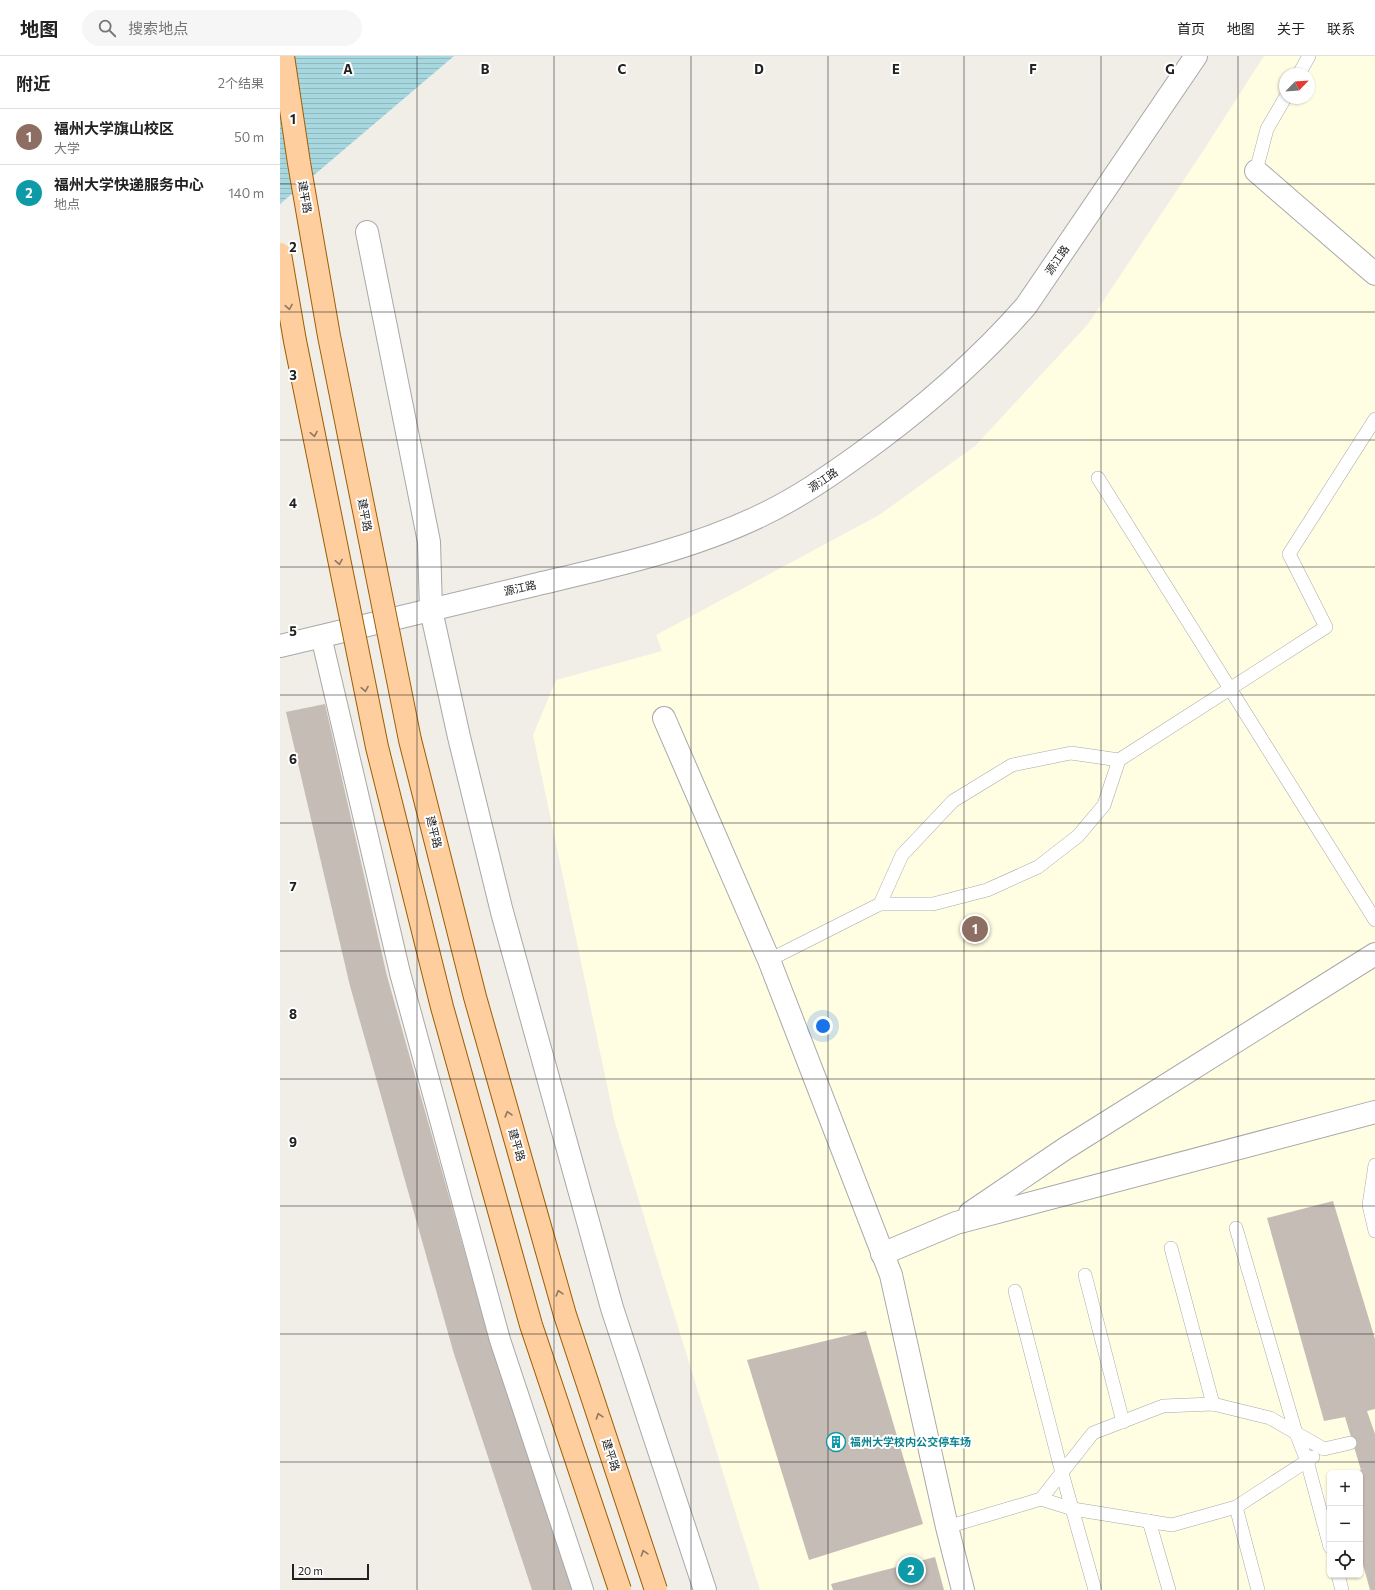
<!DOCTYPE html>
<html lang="zh">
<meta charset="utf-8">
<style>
body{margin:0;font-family:Commissioner,"Noto Sans SC",sans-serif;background:#f6f6f6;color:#222}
.controls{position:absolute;right:12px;bottom:12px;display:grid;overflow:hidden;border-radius:6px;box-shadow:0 1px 3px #0004}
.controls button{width:36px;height:36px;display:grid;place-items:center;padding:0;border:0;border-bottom:1px solid #e0e0e0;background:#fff;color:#222;font:20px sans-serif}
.compass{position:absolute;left:999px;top:12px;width:36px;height:36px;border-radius:50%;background:#fff;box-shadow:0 1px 3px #0004;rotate:65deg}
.scale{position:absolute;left:12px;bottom:10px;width:77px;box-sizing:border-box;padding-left:4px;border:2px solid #212121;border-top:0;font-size:11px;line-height:14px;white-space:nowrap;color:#212121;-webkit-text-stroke:3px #fff;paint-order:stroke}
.you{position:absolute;left:543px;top:970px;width:14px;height:14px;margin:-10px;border:3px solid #fff;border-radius:50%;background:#1a73e8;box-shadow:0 0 0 6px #1a73e833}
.badge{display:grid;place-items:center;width:26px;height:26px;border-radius:50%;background:#d10010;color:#fff;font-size:13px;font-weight:700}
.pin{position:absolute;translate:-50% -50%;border:2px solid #fff;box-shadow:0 1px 4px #0006}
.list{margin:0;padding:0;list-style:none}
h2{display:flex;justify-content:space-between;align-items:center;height:52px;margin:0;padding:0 16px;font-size:17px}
h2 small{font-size:13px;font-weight:400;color:#767676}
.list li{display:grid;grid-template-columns:26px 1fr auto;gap:12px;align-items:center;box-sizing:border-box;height:56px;padding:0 16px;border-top:1px solid #e0e0e0}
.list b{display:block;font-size:15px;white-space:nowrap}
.list p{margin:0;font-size:13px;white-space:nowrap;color:#767676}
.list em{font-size:13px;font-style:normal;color:#767676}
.icon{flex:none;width:22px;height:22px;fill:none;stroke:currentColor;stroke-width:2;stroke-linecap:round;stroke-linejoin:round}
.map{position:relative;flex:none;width:1095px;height:1534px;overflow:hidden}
header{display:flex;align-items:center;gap:24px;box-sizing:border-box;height:56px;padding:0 20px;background:#fff;border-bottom:1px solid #e0e0e0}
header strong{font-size:19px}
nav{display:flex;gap:22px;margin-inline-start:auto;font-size:14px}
.search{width:280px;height:36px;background:#f6f6f6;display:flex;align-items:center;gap:10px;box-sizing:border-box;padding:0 14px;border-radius:22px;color:#767676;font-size:15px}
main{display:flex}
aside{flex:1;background:#fff}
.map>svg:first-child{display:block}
.education{fill:#fffde2;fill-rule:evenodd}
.water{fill:url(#water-rules)}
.building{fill:#c6bcb6}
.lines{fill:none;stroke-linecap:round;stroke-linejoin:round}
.service-casing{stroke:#a8a8a8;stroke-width:14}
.pedestrian-casing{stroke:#a8a8a8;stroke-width:22}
.minor-casing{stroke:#a8a8a8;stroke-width:24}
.tertiary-casing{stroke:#a8a8a8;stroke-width:24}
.service{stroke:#fff;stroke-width:13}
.pedestrian{stroke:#fff;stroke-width:20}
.minor{stroke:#fff;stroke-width:22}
.tertiary{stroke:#fff;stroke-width:22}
.primary-bridge-casing{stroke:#9d5d00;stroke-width:24;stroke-linecap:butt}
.primary-bridge{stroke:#fece9f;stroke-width:22}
.oneway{stroke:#907860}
.grid{fill:none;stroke:#212121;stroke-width:1;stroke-opacity:0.55}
.labels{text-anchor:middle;stroke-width:4;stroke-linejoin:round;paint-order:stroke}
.street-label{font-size:11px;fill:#212121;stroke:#fff}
.culture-label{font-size:11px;font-weight:bold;fill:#0d838f;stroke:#fff;text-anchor:start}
.grid-label{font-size:13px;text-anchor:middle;font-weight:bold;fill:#212121;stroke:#fff;stroke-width:4;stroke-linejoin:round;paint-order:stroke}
</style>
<header>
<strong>地图</strong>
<div class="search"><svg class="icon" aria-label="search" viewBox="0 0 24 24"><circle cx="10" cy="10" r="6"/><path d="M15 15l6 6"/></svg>搜索地点</div>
<nav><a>首页</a><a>地图</a><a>关于</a><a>联系</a></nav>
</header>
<main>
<aside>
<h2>附近<small>2个结果</small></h2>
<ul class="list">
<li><span class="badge" style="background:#8d6e63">1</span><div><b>福州大学旗山校区</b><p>大学</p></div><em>50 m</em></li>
<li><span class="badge" style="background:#0f9aa8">2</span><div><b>福州大学快递服务中心</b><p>地点</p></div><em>140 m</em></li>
</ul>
</aside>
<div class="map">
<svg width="1095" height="1534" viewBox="0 0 1095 1534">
<defs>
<pattern id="water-rules" width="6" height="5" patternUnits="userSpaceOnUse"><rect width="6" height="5" fill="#a7d7df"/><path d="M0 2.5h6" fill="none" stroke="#8fb8bf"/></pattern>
</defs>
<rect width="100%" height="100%" fill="#f1ede7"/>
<path class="education" d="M984 0H1095V1534H480L458 1465 335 1067 253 679 276 624 382 595 376 579 599 459 695 390 808 268 921 98ZM1005 18H1029V42H1005ZM1050 1417H1080V1519H1050Z"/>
<path class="water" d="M0 0H174L0 148Z"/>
<g class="building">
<path d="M45 648 107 920 210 1286 292 1534H252L174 1298 70 930 6 656Z"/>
<path d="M1053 1145 1095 1283V1353L1087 1355 1095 1378V1534H1090L1080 1498V1417H1074L1081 1414 1065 1361 1044 1365 987 1162Z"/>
<path d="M586 1275 643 1468 529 1504 467 1304Z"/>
<path d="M655 1501 664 1534H553L551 1528Z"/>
</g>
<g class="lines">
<defs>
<g id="service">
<path d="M1019 18 1029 0"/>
<path d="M976 115 987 73 1005 42"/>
<path d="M818 422 1095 864"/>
<path d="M600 848H653L707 834 758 811 798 780 824 749 839 704"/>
<path d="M489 904 600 848 622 799 673 745 732 709 791 697 839 704 1046 571 1009 498 1095 363"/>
<path d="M1095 1109 1089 1149 1095 1175"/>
<path d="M956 1172 1016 1377 1027 1405 1050 1491"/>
<path d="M891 1192 933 1348"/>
<path d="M805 1219 843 1366"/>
<path d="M735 1235 782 1417 815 1534"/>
<path d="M761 1443 793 1453 892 1469 956 1451 1033 1401"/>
<path d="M956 1451 978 1534"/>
<path d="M869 1465 889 1534"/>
<path d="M667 1471 761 1443 813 1377 883 1350 933 1348 990 1362 1044 1393 1070 1387"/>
<path d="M1058 1519 1062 1534"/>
</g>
<path id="pedestrian" d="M41 580 120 917 220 1284 303 1534"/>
<g id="minor">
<path d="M976 115 1095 218"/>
<path d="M384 662 489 904 611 1219 667 1471 683 1534"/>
<path d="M690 1157 786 1092 1095 898"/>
<path d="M602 1198 676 1167 1095 1056"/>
</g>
<g id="tertiary">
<path d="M87 176 149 486 151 554 179 681 222 856 332 1252 425 1534"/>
<path d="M0 590C85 570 170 549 254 529 330 511 409 494 480 460 516 443 548 421 580 398 641 354 697 306 746 250L916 0"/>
</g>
</defs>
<use href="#service" class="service-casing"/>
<use href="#pedestrian" class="pedestrian-casing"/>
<use href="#minor" class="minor-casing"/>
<use href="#tertiary" class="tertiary-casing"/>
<use href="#service" class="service"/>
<use href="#pedestrian" class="pedestrian"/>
<use href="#minor" class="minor"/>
<use href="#tertiary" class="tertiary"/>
<defs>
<g id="primary-bridge">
<path d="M3 0 19 107 49 280 130 684 195 941 285 1259 376 1534"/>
<path d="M0 198 15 285 97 691 162 951 251 1269 340 1534"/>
</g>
</defs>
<use href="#primary-bridge" class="primary-bridge-casing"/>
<use href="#primary-bridge" class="primary-bridge"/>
</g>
<defs><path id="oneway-chevron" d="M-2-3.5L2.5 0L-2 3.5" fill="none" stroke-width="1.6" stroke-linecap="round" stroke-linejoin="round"/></defs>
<g class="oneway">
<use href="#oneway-chevron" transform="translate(9 251) rotate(80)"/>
<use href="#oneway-chevron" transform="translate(34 378) rotate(79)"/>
<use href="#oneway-chevron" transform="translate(59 506) rotate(79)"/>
<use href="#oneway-chevron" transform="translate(85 633) rotate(79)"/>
<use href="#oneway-chevron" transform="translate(228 1058) rotate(-106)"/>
<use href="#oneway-chevron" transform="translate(279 1237) rotate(-106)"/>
<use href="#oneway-chevron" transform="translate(319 1360) rotate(-108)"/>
<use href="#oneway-chevron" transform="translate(364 1497) rotate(-108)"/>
</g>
<path class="grid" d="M137 0V1534M274 0V1534M411 0V1534M548 0V1534M684 0V1534M821 0V1534M958 0V1534M0 128H1095M0 256H1095M0 384H1095M0 511H1095M0 639H1095M0 767H1095M0 895H1095M0 1023H1095M0 1150H1095M0 1278H1095M0 1406H1095"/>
<defs>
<symbol id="building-ring" viewBox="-11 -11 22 22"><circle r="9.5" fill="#fff" stroke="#0f9aa8" stroke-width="1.5"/><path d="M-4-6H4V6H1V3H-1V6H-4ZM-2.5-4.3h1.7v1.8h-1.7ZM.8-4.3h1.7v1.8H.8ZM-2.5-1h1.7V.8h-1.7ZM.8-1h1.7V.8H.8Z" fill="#0f9aa8"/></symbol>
</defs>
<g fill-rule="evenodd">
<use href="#building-ring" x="545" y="1375" width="22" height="22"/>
</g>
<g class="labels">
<g class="street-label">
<text transform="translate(25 141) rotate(80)" y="4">建平路</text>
<text transform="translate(777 204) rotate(-56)" y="4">源江路</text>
<text transform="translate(543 424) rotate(-34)" y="4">源江路</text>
<text transform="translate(85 459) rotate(79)" y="4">建平路</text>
<text transform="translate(240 532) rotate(-13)" y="4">源江路</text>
<text transform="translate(154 776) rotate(76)" y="4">建平路</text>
<text transform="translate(237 1089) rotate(74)" y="4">建平路</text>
<text transform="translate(331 1399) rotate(72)" y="4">建平路</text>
</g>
<g class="culture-label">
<text x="570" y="1390">福州大学校内公交停车场</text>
</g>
</g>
<g class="grid-label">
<text x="68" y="18">A</text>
<text x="205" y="18">B</text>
<text x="342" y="18">C</text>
<text x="479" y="18">D</text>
<text x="616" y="18">E</text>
<text x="753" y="18">F</text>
<text x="890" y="18">G</text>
<text x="13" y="68">1</text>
<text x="13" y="196">2</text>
<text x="13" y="324">3</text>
<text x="13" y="452">4</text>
<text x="13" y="580">5</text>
<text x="13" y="708">6</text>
<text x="13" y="835">7</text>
<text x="13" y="963">8</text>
<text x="13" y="1091">9</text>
</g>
</svg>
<div class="controls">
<button>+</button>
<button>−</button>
<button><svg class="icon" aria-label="locate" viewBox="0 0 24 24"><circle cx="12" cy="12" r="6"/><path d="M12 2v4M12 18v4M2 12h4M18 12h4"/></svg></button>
</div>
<svg class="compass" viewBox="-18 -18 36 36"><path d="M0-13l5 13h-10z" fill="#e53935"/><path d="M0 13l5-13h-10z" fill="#767676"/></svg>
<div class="scale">20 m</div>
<div class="you"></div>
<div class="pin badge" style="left:695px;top:873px;background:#8d6e63">1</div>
<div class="pin badge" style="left:631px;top:1514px;background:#0f9aa8">2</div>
</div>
</main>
